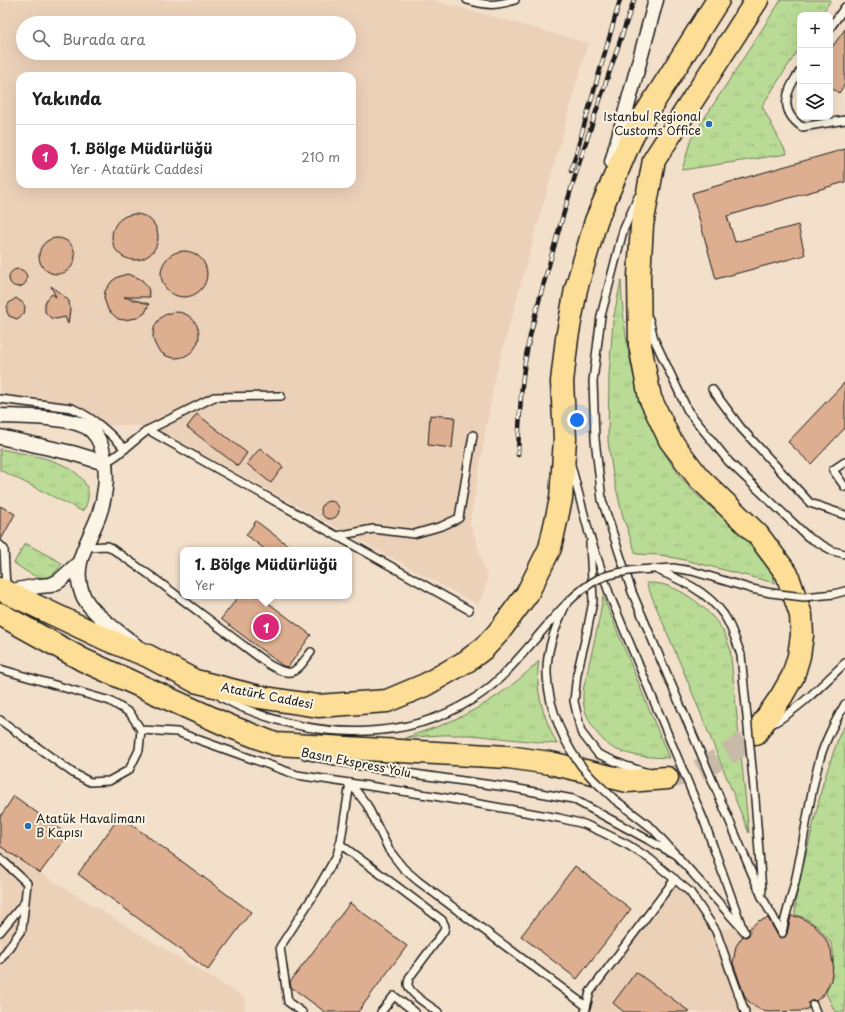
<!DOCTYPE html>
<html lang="tr">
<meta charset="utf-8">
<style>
body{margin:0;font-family:"Playpen Sans",sans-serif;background:#f2f2f2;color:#202124}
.controls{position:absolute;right:12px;top:12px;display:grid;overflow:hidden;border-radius:8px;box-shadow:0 4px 16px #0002}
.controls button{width:36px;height:36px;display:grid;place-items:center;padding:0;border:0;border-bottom:1px solid #e0e0e0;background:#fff;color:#202124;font:20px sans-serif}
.you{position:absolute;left:577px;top:420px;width:14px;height:14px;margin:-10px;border:3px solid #fff;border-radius:50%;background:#1a73e8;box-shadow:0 0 0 6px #1a73e833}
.badge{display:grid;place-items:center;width:26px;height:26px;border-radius:50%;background:#db2777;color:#fff;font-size:13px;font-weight:700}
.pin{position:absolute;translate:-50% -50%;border:2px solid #fff;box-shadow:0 1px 4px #0006}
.popup{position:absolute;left:180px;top:547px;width:172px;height:52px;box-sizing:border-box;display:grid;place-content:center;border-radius:8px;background:#fff;filter:drop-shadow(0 1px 3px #0005);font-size:13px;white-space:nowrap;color:#757577}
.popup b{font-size:15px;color:#202124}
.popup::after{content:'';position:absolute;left:50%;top:100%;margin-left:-8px;border:8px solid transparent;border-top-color:#fff}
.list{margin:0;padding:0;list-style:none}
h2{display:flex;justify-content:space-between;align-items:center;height:52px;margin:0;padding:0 16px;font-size:17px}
h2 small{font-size:13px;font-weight:400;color:#757577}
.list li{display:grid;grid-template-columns:26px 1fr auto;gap:12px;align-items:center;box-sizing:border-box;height:64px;padding:0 16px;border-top:1px solid #e0e0e0}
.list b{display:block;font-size:15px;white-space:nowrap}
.list p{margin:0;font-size:13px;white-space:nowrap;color:#757577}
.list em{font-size:13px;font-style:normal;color:#757577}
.icon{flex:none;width:22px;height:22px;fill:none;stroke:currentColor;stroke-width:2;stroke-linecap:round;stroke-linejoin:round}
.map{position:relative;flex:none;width:845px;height:1012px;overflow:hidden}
.search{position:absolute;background:#fff;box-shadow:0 4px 16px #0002;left:16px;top:16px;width:340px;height:44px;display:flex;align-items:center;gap:10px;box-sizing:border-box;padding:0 14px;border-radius:22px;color:#757577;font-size:15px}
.panel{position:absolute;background:#fff;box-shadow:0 4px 16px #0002;left:16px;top:72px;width:340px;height:116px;border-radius:12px}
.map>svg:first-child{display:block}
.built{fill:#ecd1b9;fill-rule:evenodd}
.grass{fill:url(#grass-tufts);stroke:#6a7c58}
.building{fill:#ddae8f;stroke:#1c1c1c}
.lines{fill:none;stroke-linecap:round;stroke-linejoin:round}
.primary-tunnel{stroke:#c8b9a8;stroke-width:22;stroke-dasharray:22 11;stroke-linecap:butt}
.lane-casing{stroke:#1c1c1c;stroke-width:10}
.street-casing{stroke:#1c1c1c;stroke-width:17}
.primary-casing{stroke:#1c1c1c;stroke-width:25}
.lane{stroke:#fcf5e5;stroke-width:7}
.street{stroke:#fcf5e5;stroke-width:14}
.primary{stroke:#fdde96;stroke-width:22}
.rail-casing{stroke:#1c1c1c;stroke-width:4.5}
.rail{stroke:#fcf5e5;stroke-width:3;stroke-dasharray:9;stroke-linecap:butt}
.lane-bridge-casing{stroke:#1c1c1c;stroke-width:10;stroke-linecap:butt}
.lane-bridge{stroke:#fcf5e5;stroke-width:7}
.poi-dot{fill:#1f6fb2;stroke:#fcf5e5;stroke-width:1.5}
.labels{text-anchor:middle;stroke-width:4;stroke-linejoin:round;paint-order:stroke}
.poi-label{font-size:12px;fill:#1c1c1c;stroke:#fcf5e5;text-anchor:end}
.street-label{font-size:12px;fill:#1c1c1c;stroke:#fcf5e5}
</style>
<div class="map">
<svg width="845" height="1012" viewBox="0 0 845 1012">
<defs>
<pattern id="grass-tufts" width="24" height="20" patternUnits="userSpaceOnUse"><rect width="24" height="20" fill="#b9db95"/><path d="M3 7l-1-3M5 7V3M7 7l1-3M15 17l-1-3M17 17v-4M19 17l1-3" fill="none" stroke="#9ebb80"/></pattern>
</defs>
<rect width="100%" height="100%" fill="#f3e0cb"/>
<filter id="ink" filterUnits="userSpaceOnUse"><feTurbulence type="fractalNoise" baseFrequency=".025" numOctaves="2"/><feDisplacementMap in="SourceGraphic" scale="8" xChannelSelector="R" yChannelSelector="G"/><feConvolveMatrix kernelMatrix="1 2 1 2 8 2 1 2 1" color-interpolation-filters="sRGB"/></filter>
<g filter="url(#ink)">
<g class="built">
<path d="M0 0H433L588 43 495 377 470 522 488 580 478 605 151 426 96 425 66 411 0 406ZM23 23H349V53H23ZM20 76H352V184H20Z"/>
<path d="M845 725V1012H586L590 992 675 879 690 892 716 931 794 915 796 897 823 783 840 733Z"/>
<path d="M0 846 40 873 245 998 244 1012H0Z"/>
</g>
<g class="grass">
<path d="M781 0H831L821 15H800V47L762 106 787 154 682 170 691 139Z"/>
<path d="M621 280C624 351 638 421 682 479 706 511 770 542 775 583L689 561 661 555 636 554 623 517 613 475 608 441 609 375 613 321Z"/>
<path d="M0 449C27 455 80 459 88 491 89 497 87 507 82 511L0 470Z"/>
<path d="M25 543 62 563C47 588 33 576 14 563Z"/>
<path d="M646 583C652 583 659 583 665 585 688 592 710 610 723 631 726 636 728 643 730 648L749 833 688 682Z"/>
<path d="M603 596 669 758C652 757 632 757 615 749 600 742 584 717 583 700 582 687 587 677 589 664 594 642 600 619 603 596Z"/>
<path d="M539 661C534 690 544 718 557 744L471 735H440L405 738C420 732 436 728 451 721 484 707 514 686 539 661Z"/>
<path d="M845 725V1012H835L826 993C831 980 837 956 831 943 828 938 823 933 819 928 812 922 804 916 795 915L796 897 823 783 840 733Z"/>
</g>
<g class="building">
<path d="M845 29V84L839 93 830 87V50Z"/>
<path d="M845 149V182L727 216 735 242 798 225 805 255 716 279 692 193Z"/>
<circle cx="135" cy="237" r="23"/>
<circle cx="57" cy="256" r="18"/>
<circle cx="184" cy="274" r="23"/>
<circle cx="18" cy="278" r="9"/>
<path d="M127 274 136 277 142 280 148 288 150 297H124L149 304 145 313 137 318 124 320 118 319 108 310 104 298 105 291 112 281 118 277Z"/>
<path d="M51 286 66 298 69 301 70 309 68 324 65 317 56 319 51 318 45 312V303L47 299 52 294 56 297Z"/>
<path d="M16 298 23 303 25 307 24 314 17 319 9 316 7 312V307L9 303Z"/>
<circle cx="176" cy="335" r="23"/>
<path d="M845 382V428L811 464 788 442Z"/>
<path d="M197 414 247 453 238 466 187 427Z"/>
<path d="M430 415 455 417 452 448 428 445Z"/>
<path d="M260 448 283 467 271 483 247 464Z"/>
<circle cx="330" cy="510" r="9"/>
<path d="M0 506 15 514 1 540H0Z"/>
<path d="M256 521 294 550H266L246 535Z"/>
<path d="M239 596H259L311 635 288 667 283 666 221 619Z"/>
<path d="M14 796 68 835 40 873 0 846V817Z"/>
<path d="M120 816 251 912 208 970 78 874Z"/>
<path d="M575 866 631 909 577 979 521 936Z"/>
<path d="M350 903 407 946 358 1012H325L291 987 290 982Z"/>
<path d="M791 916 800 917 814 925 824 936 831 950 833 965 831 980 824 994 816 1001 813 1000 809 1002V1008L802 1011 768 1012 763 1011 749 1002 745 997 733 963 736 946 743 936 746 937 749 935 750 931 749 929 758 921 768 918 778 936 781 938 785 937 787 934Z"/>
<path d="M636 972 690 1012H624L613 1003Z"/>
</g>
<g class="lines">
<path class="primary-tunnel" d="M667 778 698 771 733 751 756 733"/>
<defs>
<g id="lane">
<path d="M467 0C488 6 494 6 515 0"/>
<path d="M830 28 845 7"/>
<path d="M800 71C786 91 778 110 802 127L845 120"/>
<path d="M638 197 623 231 601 316 593 381 595 439 602 500 632 592 762 897 782 933"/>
<path d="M649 319 654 339 688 411 729 462 808 537 833 551 845 554"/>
<path d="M712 389 741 428 810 503 845 515"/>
<path d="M0 399 72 408C94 418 109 432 125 449"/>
<path d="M148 430 469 610"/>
<path d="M845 462 833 470 845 487"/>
<path d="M105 463 117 455 148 430 214 397 281 396"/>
<path d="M571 465 589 533 610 596 704 821 742 927"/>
<path d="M337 536 373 529 414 534 442 526 459 518 473 435"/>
<path d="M590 543 593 601 587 632 577 674 574 701 581 732 598 754 626 766 645 772"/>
<path d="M0 545 4 549 6 588"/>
<path d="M85 547 108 546 151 576 268 664C293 679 295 673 311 652"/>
<path d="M655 569C681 580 707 591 724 615 732 627 736 641 741 655"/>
<path d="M657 569 673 568 692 571 752 589 771 593"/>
<path d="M834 594 845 591"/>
<path d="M0 669 110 701 130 713 141 730 139 750 129 770 109 781 90 782 73 773 0 720"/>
<path d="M221 697C229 701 237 706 246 709 318 739 406 742 473 699 497 685 514 663 532 643"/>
<path d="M770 725C798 710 822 685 845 663"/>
<path d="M141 730 177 732 297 775 434 796 559 818 584 824 604 833 628 845 650 859 690 892 716 931 745 1012"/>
<path d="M305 755 372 768 513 788 573 799 678 856"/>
<path d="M350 783 367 805 389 850 403 868 418 881 586 1006"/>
<path d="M614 799 652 828 745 932"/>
<path d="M755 799 762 891"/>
<path d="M340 844 442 920 445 926 444 931 409 978C409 980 408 982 408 984 408 993 431 1007 438 1012"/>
<path d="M0 858 27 883 22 929 0 960"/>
<path d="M0 932 24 903"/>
<path d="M782 933C785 915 791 899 795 882 804 843 808 802 819 762 824 742 835 722 845 704"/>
<path d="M813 1005 816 1012"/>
<path d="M302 1012 288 1002 280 947 317 890 337 855 341 840 350 783"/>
<path d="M381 1012 394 996 415 1012"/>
<path d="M585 1012 590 992 675 879"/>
</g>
<g id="street">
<path d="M612 162 656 0"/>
<path d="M0 416C22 417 76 416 92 431 100 439 102 448 104 458 108 476 105 498 99 515 89 542 71 564 82 593 89 613 120 632 136 646"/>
<path d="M0 437 72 453 105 463"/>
<path d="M6 592 39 586 51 585 59 581 79 563"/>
</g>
<g id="primary">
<path d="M0 589 108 640 148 656 195 681 259 697 318 706 387 701 425 685 467 661 484 648 498 633 527 594 550 548 561 499 565 439 562 382 567 338 576 289 596 221 633 134 718 0"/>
<path d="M0 614 83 660 229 726 275 744 508 757 550 763 628 781 667 778"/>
<path d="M756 733 781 697 793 676 799 656 802 635 801 615 787 574 758 535 698 477 670 440 650 398 640 345 639 277 642 225 654 160 757 0"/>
</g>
</defs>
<use href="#lane" class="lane-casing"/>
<use href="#street" class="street-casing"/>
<use href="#primary" class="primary-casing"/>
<use href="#lane" class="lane"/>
<use href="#street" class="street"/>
<use href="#primary" class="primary"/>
<defs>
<g id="rail">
<path d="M571 171 620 0"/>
<path d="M518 455C519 424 520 393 525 362 530 329 540 297 549 265 573 176 604 88 634 0"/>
</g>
</defs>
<use href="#rail" class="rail-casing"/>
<use href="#rail" class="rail"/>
<defs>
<g id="lane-bridge">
<path d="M771 593 804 597 834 594"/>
<path d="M566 604C556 626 546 650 547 674 548 708 566 751 590 776 597 784 606 791 614 799"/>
<path d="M532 643C551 621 572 593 598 579 616 571 637 570 655 569"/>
<path d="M741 655 755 799"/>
</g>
</defs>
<use href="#lane-bridge" class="lane-bridge-casing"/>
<use href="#lane-bridge" class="lane-bridge"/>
</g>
</g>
<g class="poi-dot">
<circle cx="709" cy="124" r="4"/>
<circle cx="28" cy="826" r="4"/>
</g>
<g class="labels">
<g class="poi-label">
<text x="701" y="121">Istanbul Regional<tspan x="701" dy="14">Customs Office</tspan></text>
<text x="36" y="823" text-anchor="start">Atatük Havalimanı<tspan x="36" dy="14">B Kapısı</tspan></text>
</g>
<g class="street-label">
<text transform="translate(267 696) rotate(11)" y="4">Atatürk Caddesi</text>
<text transform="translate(356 763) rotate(11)" y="4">Basın Ekspress Yolu</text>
</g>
</g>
</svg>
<div class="controls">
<button>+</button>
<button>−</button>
<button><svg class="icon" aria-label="layers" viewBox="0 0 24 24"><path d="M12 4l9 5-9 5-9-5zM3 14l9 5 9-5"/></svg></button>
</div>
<div class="you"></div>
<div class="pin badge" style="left:266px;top:627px">1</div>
<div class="popup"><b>1. Bölge Müdürlüğü</b>Yer</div>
<div class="search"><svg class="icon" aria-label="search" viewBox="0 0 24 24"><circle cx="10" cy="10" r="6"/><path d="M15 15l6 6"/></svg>Burada ara</div>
<section class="panel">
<h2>Yakında<small></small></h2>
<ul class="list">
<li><span class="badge">1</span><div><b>1. Bölge Müdürlüğü</b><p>Yer · Atatürk Caddesi</p></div><em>210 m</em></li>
</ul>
</section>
</div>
